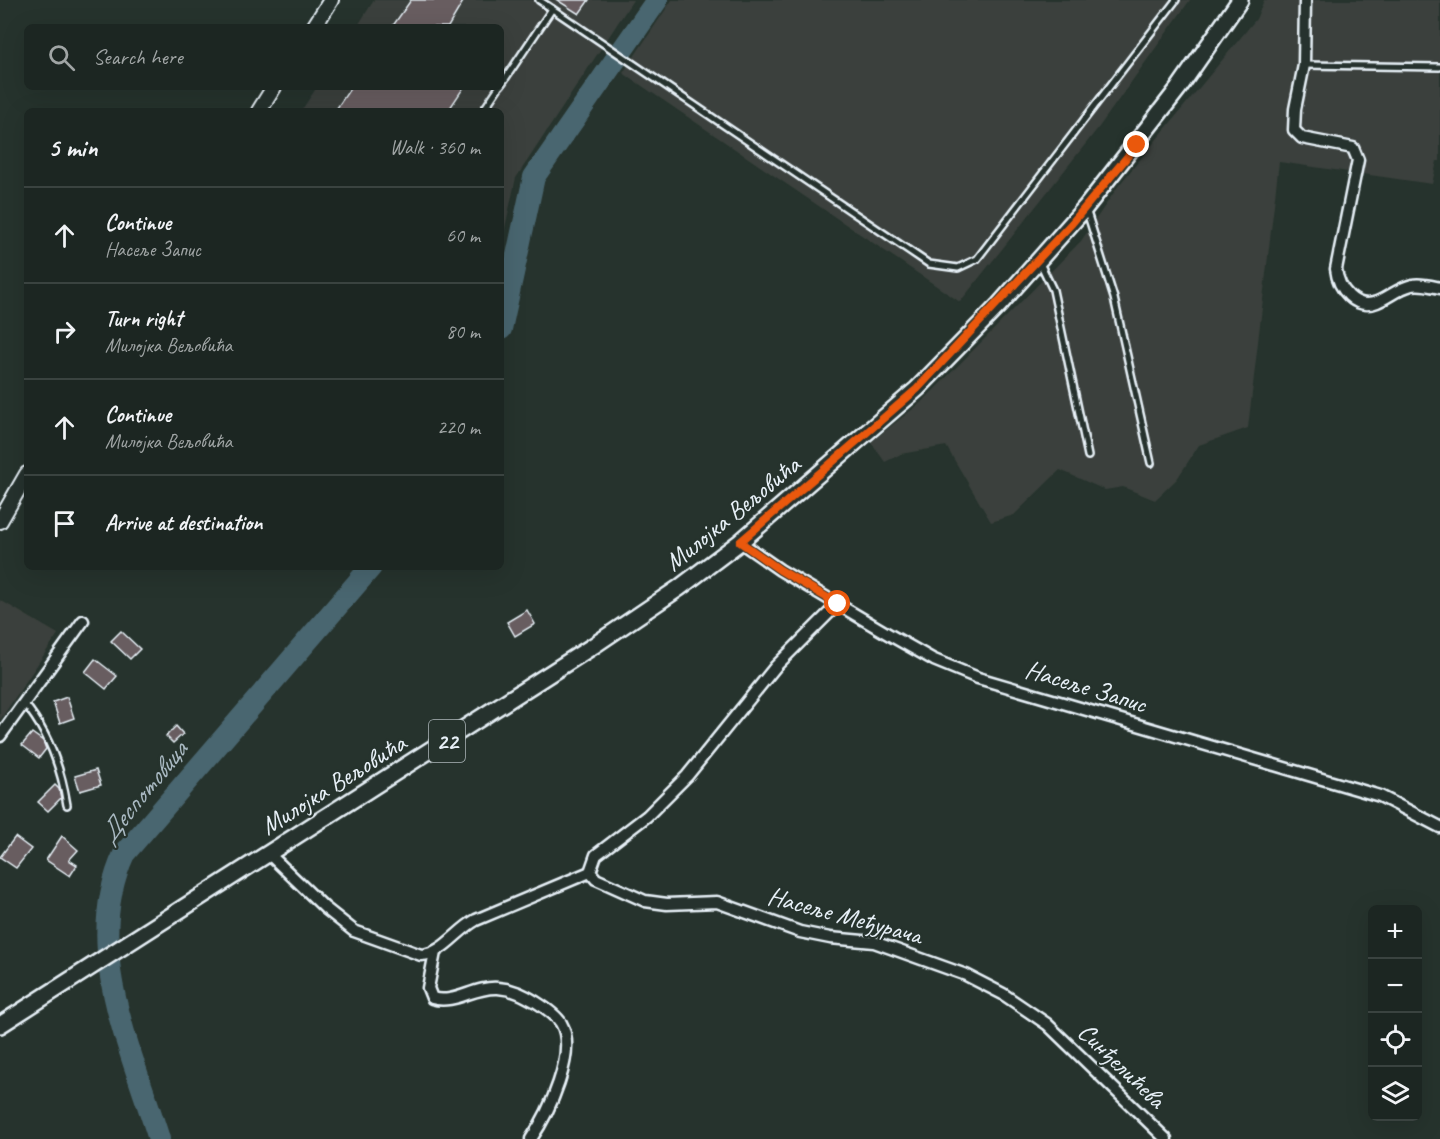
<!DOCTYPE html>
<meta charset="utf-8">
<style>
body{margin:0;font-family:Caveat,sans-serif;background:#29322f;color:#f1f3f6}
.controls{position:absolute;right:18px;bottom:18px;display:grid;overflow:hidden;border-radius:9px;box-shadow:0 6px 24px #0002}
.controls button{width:54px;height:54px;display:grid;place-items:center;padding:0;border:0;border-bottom:2px solid #3a4340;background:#1c2622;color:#f1f3f6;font:30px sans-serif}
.stop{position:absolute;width:18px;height:18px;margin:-14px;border:4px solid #ea580c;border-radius:50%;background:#fff}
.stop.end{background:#ea580c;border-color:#fff;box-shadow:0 2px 6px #0008}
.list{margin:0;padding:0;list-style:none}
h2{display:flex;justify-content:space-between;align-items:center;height:78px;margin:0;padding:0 24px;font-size:26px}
h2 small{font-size:20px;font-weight:400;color:#a0a5a5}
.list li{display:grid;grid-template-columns:39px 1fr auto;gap:18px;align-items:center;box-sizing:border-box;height:96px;padding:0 24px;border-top:2px solid #3a4340}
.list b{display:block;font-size:22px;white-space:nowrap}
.list p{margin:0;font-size:20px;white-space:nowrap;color:#a0a5a5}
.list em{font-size:20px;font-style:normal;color:#a0a5a5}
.icon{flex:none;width:33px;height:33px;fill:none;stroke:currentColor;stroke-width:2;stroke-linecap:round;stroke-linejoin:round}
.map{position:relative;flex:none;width:1440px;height:1139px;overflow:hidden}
.search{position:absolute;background:#1c2622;box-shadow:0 6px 24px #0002;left:24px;top:24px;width:480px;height:66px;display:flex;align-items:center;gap:15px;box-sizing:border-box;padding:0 21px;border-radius:9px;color:#a0a5a5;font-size:22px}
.panel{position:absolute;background:#1c2622;box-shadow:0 6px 24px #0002;left:24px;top:108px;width:480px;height:462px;border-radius:9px}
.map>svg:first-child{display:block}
.built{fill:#3a403c}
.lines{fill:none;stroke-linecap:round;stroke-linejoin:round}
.river{stroke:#4a6670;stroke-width:22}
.building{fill:#675d60;stroke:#e8f1f8;stroke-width:1.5}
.lane-casing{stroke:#e8f1f8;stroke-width:10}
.street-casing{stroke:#e8f1f8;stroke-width:15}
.secondary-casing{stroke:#e8f1f8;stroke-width:18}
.primary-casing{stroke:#e8f1f8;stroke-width:20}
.lane{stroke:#26332d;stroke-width:5}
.street{stroke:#26332d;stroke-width:10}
.secondary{stroke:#26332d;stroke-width:14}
.primary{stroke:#26332d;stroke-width:15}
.route{stroke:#ea580c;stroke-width:8}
.labels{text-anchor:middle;stroke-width:4.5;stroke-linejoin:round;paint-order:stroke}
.shield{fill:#26332d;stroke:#aeb8bb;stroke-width:1.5}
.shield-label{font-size:24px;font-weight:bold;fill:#e8f1f8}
.street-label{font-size:26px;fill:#e8f1f8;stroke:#26332d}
.water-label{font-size:27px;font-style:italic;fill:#a9b9c2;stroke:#26332d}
</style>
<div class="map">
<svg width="1440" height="1139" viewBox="0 0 1440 1139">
<rect width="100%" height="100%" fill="#26332d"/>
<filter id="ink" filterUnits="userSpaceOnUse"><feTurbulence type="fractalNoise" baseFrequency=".0167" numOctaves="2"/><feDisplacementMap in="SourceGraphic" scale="12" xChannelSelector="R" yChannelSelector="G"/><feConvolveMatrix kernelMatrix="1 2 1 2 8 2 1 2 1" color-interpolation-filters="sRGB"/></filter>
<g filter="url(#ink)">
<g class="built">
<path d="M374 0H633L516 178 501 246V111H301L317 87H501V27H357Z"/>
<path d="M672 0H1190L1099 127 960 302 623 73Z"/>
<path d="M1264 0H1440V161H1437L1432 184 1279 162 1248 428 1199 445 1177 479 1155 500 1123 487 1105 490 1060 470 1014 515 991 522 946 446 901 454 885 462 871 442 923 401 1081 241 1119 185 1256 19Z"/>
<path d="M0 600 58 634 0 720Z"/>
</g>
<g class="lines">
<g class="river">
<path d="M501 329 534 177 657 0"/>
<path d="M159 1139C131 1048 81 947 124 854L371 567"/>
</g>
</g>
<g class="building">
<path d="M411 0H464L448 27H392Z"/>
<path d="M557 0H589L579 14Z"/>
<path d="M351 87H464L448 111H335Z"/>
<path d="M527 610 535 624 515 636 507 622Z"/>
<path d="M121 631 140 649 130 659 111 641Z"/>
<path d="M95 659 117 676 106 689 85 672Z"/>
<path d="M67 697 74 718 60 723 53 702Z"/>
<path d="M176 726 183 734 173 743 166 736Z"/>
<path d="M32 733 43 741 46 749 39 758 22 745Z"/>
<path d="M96 770 101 785 80 791 75 776Z"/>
<path d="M55 785 59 789 61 798 48 811 38 802Z"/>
<path d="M62 836 78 850 69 860 77 865 70 876 46 860Z"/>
<path d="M15 837 31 849 16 868 0 857Z"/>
</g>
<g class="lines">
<defs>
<g id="lane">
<path d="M539 0 929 264 958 268 977 259 1176 0"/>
<path d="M1304 65 1440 67"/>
<path d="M501 85 552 9"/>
<path d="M483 111 499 87"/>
<path d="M1086 209 1114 298 1151 463"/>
<path d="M1040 263 1053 290 1088 456"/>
<path d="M24 703C49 733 61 767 67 805"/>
</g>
<g id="street">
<path d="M1305 0 1304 65 1295 109 1294 130 1302 138 1353 148 1358 160 1336 269C1338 288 1355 311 1377 302 1389 297 1399 288 1412 285 1421 283 1431 286 1440 288"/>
<path d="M740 542 780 570 888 634 934 660 978 678 1380 796 1440 827"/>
<path d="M838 604 776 666 687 776 647 816 596 855 590 872 596 879 645 901 667 904 717 902 800 932 830 938 874 942 966 975 1003 994 1047 1024 1166 1139"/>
<path d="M0 736 83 621"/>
<path d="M268 853 325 908 354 931 421 955C443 954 456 931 476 920L590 872"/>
<path d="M435 952 428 988 432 998C455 1005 474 986 498 988 513 989 524 995 536 1002 544 1007 556 1015 561 1023 578 1052 548 1114 531 1139"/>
</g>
<g id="secondary">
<path d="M314 27 331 0"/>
<path d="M259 111 274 87"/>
<path d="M0 521 27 474"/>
</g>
<path id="primary" d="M0 1025 593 646 679 588 740 542 917 389 999 305 1085 208 1178 89 1240 0"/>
</defs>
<use href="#lane" class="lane-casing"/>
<use href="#street" class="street-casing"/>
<use href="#secondary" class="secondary-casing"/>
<use href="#primary" class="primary-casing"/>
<use href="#lane" class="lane"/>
<use href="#street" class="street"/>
<use href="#secondary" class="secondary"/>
<use href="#primary" class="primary"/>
</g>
</g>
<g class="lines" filter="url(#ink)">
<path class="route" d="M838 604 780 570 740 542 917 389 1072 223 1137 145"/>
</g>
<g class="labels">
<rect class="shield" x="429" y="720" width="36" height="42" rx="4.5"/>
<g class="shield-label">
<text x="447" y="749">22</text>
</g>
<g class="street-label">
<text transform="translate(732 513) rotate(-39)" y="9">Милојка Вељовића</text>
<text transform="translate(1086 686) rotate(17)" y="9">Насеље Запис</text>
<text transform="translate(333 784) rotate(-32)" y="9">Милојка Вељовића</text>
<text transform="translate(845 915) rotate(15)" y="9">Насеље Међурача</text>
<text transform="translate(1122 1065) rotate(44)" y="9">Синђелићева</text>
</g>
<g class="water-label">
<text transform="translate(143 792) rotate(-51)" y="9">Деспотовица</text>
</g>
</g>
</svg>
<div class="controls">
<button>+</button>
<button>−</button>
<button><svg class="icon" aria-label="locate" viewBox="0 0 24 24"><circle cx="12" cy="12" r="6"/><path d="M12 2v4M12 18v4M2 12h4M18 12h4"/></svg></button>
<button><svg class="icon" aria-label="layers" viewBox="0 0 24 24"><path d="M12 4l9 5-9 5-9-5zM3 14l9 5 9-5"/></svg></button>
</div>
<div class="stop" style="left:838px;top:604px"></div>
<div class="stop end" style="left:1137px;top:145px"></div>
<div class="search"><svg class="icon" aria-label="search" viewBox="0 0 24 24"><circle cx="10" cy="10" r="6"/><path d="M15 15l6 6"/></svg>Search here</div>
<section class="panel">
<h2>5 min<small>Walk · 360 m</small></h2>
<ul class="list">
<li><svg class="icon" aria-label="ahead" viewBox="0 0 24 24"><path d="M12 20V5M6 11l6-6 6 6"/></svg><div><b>Continue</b><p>Насеље Запис</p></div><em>60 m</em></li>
<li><svg class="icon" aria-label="right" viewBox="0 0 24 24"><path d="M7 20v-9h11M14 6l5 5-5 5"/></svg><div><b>Turn right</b><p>Милојка Вељовића</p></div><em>80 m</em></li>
<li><svg class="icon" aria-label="ahead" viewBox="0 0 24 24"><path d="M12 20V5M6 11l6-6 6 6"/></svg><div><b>Continue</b><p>Милојка Вељовића</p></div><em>220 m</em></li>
<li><svg class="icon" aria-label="arrive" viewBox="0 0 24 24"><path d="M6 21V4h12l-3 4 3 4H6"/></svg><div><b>Arrive at destination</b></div></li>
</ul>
</section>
</div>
